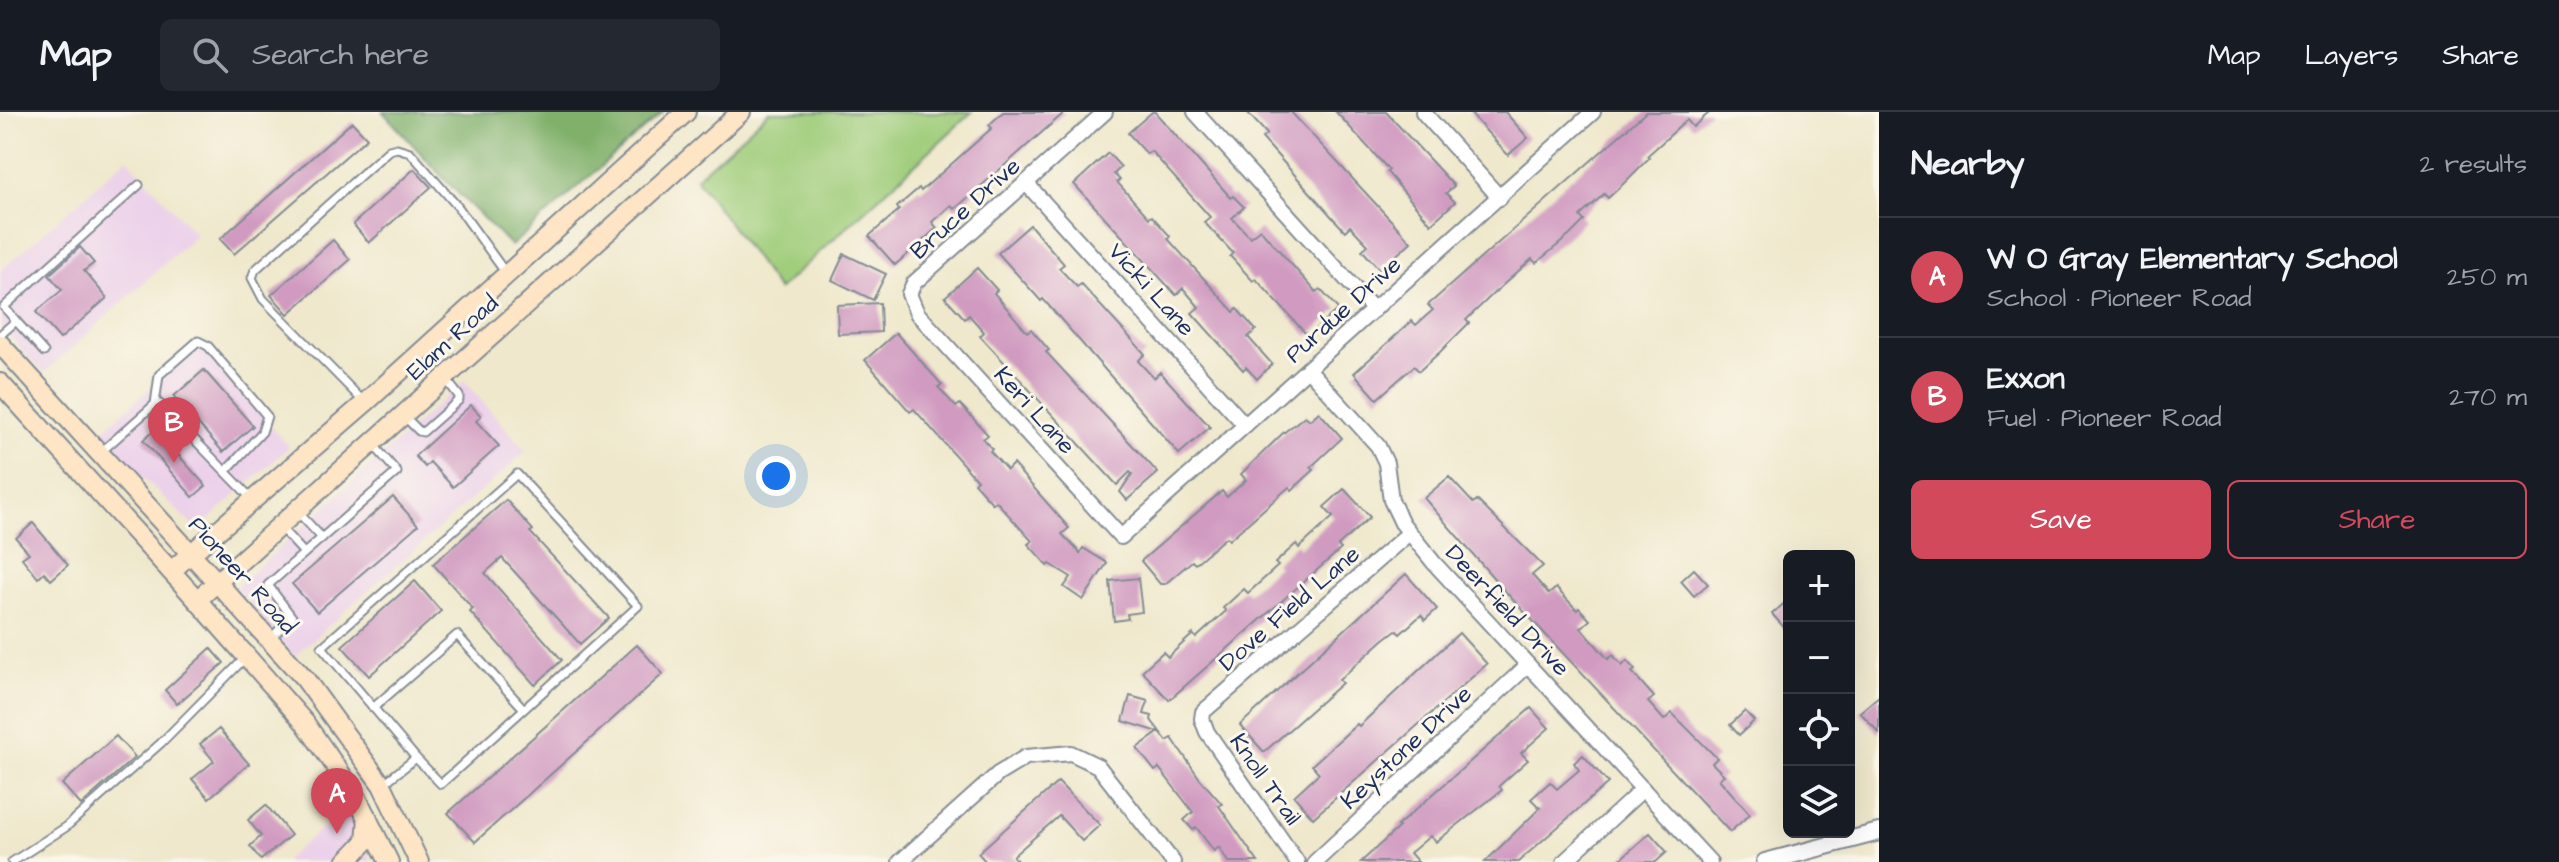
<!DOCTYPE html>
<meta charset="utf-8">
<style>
body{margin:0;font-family:"Architects Daughter",sans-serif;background:#242831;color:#f1f3f6}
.controls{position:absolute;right:24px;bottom:24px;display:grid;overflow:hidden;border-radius:12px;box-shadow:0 8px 32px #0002}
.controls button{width:72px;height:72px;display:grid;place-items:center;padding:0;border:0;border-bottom:2px solid #363941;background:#171b24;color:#f1f3f6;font:40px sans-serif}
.you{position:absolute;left:776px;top:364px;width:28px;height:28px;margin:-20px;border:6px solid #fff;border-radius:50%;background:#1a73e8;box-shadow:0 0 0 12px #1a73e833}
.badge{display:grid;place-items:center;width:52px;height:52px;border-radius:50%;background:#d1495b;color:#fff;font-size:26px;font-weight:700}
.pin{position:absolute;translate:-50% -66px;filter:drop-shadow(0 2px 4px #0008)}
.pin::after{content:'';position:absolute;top:42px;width:28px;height:24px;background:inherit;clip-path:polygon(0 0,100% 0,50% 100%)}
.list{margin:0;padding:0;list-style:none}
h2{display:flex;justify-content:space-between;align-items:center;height:104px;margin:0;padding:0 32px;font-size:34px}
h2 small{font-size:26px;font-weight:400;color:#9ea1a6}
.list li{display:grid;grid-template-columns:52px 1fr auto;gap:24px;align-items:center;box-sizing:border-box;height:120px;padding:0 32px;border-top:2px solid #363941}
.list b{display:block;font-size:30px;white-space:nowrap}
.list p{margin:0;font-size:26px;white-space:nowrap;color:#9ea1a6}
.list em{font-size:26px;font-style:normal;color:#9ea1a6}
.actions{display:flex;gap:16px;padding:24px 32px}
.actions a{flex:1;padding:18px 0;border:2px solid #d1495b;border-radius:12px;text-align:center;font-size:28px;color:#d1495b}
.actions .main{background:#d1495b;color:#fff}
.icon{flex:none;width:44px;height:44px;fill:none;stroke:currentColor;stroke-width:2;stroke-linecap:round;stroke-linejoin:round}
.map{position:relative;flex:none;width:1879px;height:750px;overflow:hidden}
header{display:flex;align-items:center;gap:48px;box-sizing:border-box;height:112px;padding:0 40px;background:#171b24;border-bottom:2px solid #363941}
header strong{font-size:38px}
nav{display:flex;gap:44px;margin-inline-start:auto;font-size:28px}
.search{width:560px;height:72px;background:#242831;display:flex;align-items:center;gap:20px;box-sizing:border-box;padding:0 28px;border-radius:12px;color:#9ea1a6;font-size:30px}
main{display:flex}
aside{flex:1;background:#171b24}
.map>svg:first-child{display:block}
.built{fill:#ecd1ea}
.green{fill:#a0cd7b;stroke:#5e7e6c;stroke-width:2}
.forest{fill:#80b06b;stroke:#4e7064;stroke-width:2}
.building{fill:#d19bc1}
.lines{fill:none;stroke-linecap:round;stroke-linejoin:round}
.service-casing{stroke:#858c95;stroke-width:11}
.minor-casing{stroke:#858c95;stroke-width:18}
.tertiary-casing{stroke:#858c95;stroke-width:20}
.secondary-casing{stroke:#858c95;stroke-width:22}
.service{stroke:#fff;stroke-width:7}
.minor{stroke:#fff;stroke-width:14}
.tertiary{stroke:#fff;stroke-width:16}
.secondary{stroke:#fde5c5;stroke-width:18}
.labels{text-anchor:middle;stroke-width:6;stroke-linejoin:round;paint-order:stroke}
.street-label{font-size:24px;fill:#1b2f5e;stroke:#fbf7ec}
</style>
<header>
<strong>Map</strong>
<div class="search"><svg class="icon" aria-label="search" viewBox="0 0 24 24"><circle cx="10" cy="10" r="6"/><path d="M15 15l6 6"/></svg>Search here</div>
<nav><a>Map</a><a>Layers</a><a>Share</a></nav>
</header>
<main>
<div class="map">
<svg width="1879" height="750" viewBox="0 0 1879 750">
<rect width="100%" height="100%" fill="#fbf7ec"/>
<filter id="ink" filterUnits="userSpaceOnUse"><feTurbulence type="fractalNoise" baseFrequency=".0125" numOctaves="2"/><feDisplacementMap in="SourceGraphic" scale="16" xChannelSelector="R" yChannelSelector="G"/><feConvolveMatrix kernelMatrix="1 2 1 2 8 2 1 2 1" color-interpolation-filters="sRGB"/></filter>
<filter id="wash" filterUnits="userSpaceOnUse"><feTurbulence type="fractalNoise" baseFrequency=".006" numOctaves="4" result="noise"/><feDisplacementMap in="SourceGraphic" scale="32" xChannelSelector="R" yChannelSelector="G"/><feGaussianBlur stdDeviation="1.8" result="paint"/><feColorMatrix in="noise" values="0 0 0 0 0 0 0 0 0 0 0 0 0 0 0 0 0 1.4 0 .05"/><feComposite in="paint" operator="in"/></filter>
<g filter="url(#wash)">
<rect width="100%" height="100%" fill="#efe8cc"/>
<g class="built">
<path d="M127 46 196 123 44 261 0 214V160Z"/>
<path d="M199 233 289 335 197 418 99 322Z"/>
<path d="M464 269 526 339 293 545 236 475Z"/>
<path d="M347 694 371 750H283Z"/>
</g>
<path class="green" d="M769 0H972L778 178 696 66Z"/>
<path class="forest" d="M383 0H663L511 134 447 70Z"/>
<g id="blocks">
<g class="building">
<path d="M1003 0H1065L955 97 951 93 932 110 937 116 895 153 869 124 899 98 897 95 919 76 921 79 992 16 989 13Z"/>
<path d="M1152 0H1155L1231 86 1233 84 1244 95 1232 106 1250 125 1260 117 1316 180 1320 177 1338 197 1308 224 1256 167 1253 169 1230 144 1233 141 1204 110 1210 105 1151 39 1147 42 1128 21Z"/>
<path d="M1247 0H1291L1411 130 1380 158 1362 138 1368 133 1350 114 1345 119 1332 105 1262 26 1267 22Z"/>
<path d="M1336 0H1386L1454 74 1446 81 1455 90 1431 112 1387 60 1389 58Z"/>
<path d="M1469 0H1505L1528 26 1508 43Z"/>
<path d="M1646 0H1710L1693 15 1687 8 1647 44 1649 46 1620 75 1608 86 1604 82 1580 104 1584 109 1570 123 1536 151 1532 147 1494 181 1466 208 1469 211 1440 240 1419 259 1414 254 1377 287 1354 261 1412 209 1416 213 1433 198 1428 193Z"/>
<path d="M352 10 367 26 234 142 220 127Z"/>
<path d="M1108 41 1121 55 1114 62 1120 68 1117 70 1149 106 1152 104 1170 124 1168 127 1234 200 1237 197 1256 218 1248 225 1272 252 1257 267 1246 255 1243 258 1192 201 1199 195 1183 176 1176 183 1074 72Z"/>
<path d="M414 57 431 75 369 131 353 112Z"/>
<path d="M1030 113 1064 152 1059 156 1077 175 1081 172 1145 242 1138 249 1154 266 1160 260 1210 315 1179 342 1043 187 1041 189 998 141Z"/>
<path d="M333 128 350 148 288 202 271 183Z"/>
<path d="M80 135 94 151 84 159 107 186 60 227 36 200 62 178 49 163Z"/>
<path d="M844 142 886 162 873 188 832 168Z"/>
<path d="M977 156 997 178 994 181 1027 220 1031 217 1049 238 1046 240 1158 361 1127 388 1120 380 1132 362 1130 360 1117 373 980 224 984 220 969 203 965 207 945 185Z"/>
<path d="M880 191 881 220 838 222 837 193Z"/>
<path d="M896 221 942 273 938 275 956 295 960 292 988 323 983 327 992 337 990 339 1007 358 1013 352 1069 416 1062 422 1080 441 1083 436 1107 451 1083 488 1064 475 1071 465 1050 452 1048 454 1028 432 1032 429 996 389 993 392 974 371 977 368 914 297 910 300 865 248Z"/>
<path d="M204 258 253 314 223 340 174 284Z"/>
<path d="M471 293 481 304 476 309 499 334 453 375 430 350 425 355 415 344Z"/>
<path d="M1319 300 1342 326 1311 355 1314 358 1292 378 1289 375 1229 428 1226 425 1195 452 1192 449 1165 472H1160L1141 449 1222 379 1227 385 1246 368 1241 362 1282 322 1305 304 1310 308Z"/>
<path d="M155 317 206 374 193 385 143 328Z"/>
<path d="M1449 365 1473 391 1477 388 1543 454 1532 463 1549 482 1556 476 1577 498 1579 496 1590 508 1581 516 1608 547 1613 543 1622 554 1627 549 1635 558 1632 560 1654 585 1648 590 1664 608 1672 601 1717 646 1712 651 1724 663 1719 667 1750 702 1730 720 1504 478 1424 386Z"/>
<path d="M1344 377 1370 405 1338 434 1341 437 1169 588 1142 559 1163 540 1168 545 1193 522 1196 526 1226 499 1223 496 1244 477 1248 481 1278 454 1275 451 1296 432 1299 436 1333 405 1324 395Z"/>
<path d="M393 385 418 413 317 500 292 472Z"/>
<path d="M506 388 533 418 530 420 609 506 580 532 502 446 485 461 562 548 535 573 470 500 473 497 433 452Z"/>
<path d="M33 411 68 453 51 468 44 460 38 466 22 446 29 441 16 426Z"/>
<path d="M1694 457 1708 472 1694 484 1681 469Z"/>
<path d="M1406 462 1437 497 1425 508 1421 503 1400 522 1396 518 1383 528 1339 568 1342 571 1264 640 1240 613Z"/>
<path d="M1138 466 1142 500 1127 502 1128 507 1114 509 1110 469Z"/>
<path d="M415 469 441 499 369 564 342 534Z"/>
<path d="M1789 487V521L1772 502Z"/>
<path d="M1459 521 1487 552 1313 706 1294 684 1319 661 1312 653 1357 612 1359 614Z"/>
<path d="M637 533 663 562 475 730 448 701Z"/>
<path d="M211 536 224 551 177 592 165 578Z"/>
<path d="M1130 584 1148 589 1144 602 1152 604 1151 608 1167 629 1172 626 1200 667 1222 692 1219 694 1258 750H1228L1219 735 1214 739 1196 715 1193 718 1184 708 1193 700 1159 656 1155 659 1137 636 1159 620 1123 609Z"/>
<path d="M1879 584V621L1860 600Z"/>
<path d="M1531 596 1549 616 1521 641 1528 648 1499 674 1502 678 1436 730 1430 724 1410 741 1418 750H1361L1399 715 1397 714Z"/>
<path d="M1745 599 1754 609 1739 623 1730 613Z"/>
<path d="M219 617 249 652 209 686 192 667 214 649 200 632Z"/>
<path d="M116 624 135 645 81 693 62 672Z"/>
<path d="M1583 643 1608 671 1518 750H1485L1540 696 1531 687 1550 670 1557 677 1579 658 1574 651Z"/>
<path d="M1058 670 1100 713 1082 729 1059 704 1013 744 1018 750H986L978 741Z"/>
<path d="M266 693 291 723 261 748 250 734 261 724 248 708Z"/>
<path d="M1650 721 1667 740 1656 750H1617Z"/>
</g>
</g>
</g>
<g filter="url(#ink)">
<use href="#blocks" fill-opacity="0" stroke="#858c95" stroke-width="2"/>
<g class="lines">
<defs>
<g id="service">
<path d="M16 209 44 240"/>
<path d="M0 223 16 209 4 195 139 73"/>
<path d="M364 290 263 187 252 166 255 158 389 38 397 36 410 40 458 95 505 160"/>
<path d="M155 292 159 263 198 229 208 234 267 304 262 320 226 359"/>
<path d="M404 304 419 319 423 320 459 288V284L445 266"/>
<path d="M101 340 155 292H160L252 387"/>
<path d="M296 398 322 426"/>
<path d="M281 416 304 441"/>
<path d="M271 526 292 505 268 473 397 360 372 331"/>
<path d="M373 596 457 523 524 597"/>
<path d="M383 672 416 646 322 535 517 362 638 494 441 672 416 646"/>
<path d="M12 750 66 715 161 631 247 544"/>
</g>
<g id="minor">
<path d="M1105 0 914 171 909 182 917 201 1121 425 1593 0"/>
<path d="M1195 0 1374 198"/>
<path d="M1423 0 1500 86"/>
<path d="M1026 71 1245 313"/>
<path d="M1308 257 1378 334 1386 351 1391 388 1402 411 1434 451 1710 750"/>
<path d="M900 750 998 662 1026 645 1071 641 1098 654 1173 750"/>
<path d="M1297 750 1207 620 1202 607 1203 600 1409 421"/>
<path d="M1315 750 1528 553"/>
<path d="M1564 750 1643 677"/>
</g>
<path id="tertiary" d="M1765 750 1879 720"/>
<g id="secondary">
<path d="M0 232 305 567 382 673 419 750"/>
<path d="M0 271 197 488 305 611 355 682 389 750"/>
<path d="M171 459 365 291 686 0"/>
<path d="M197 488 741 0"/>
<path d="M346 750 366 729 368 706"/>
</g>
</defs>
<use href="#service" class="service-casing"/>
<use href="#minor" class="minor-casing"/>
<use href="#tertiary" class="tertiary-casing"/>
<use href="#secondary" class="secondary-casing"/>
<use href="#service" class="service"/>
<use href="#minor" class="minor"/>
<use href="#tertiary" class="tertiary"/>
<use href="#secondary" class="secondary"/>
</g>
</g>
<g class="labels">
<g class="street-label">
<text transform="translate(965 96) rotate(-42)" y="8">Bruce Drive</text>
<text transform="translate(1152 177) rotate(48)" y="8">Vicki Lane</text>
<text transform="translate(1343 197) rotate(-42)" y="8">Purdue Drive</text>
<text transform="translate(452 225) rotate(-42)" y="8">Elam Road</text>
<text transform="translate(1035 298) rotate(48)" y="8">Keri Lane</text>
<text transform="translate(243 463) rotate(48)" y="8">Pioneer Road</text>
<text transform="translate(1289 496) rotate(-41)" y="8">Dove Field Lane</text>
<text transform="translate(1508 498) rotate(47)" y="8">Deerfield Drive</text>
<text transform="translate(1406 635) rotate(-43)" y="8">Keystone Drive</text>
<text transform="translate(1266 667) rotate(55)" y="8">Knoll Trail</text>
</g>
</g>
</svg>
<div class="controls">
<button>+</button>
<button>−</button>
<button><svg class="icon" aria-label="locate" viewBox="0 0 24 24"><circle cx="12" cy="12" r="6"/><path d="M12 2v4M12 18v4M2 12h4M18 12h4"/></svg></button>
<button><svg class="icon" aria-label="layers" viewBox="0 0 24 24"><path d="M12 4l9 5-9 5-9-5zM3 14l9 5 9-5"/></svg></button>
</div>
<div class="you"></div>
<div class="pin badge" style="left:337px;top:722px">A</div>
<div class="pin badge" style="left:174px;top:351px">B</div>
</div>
<aside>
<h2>Nearby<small>2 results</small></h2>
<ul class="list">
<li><span class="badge">A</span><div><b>W O Gray Elementary School</b><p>School · Pioneer Road</p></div><em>250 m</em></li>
<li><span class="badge">B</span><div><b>Exxon</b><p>Fuel · Pioneer Road</p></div><em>270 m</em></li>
</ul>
<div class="actions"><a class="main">Save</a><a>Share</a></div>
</aside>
</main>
